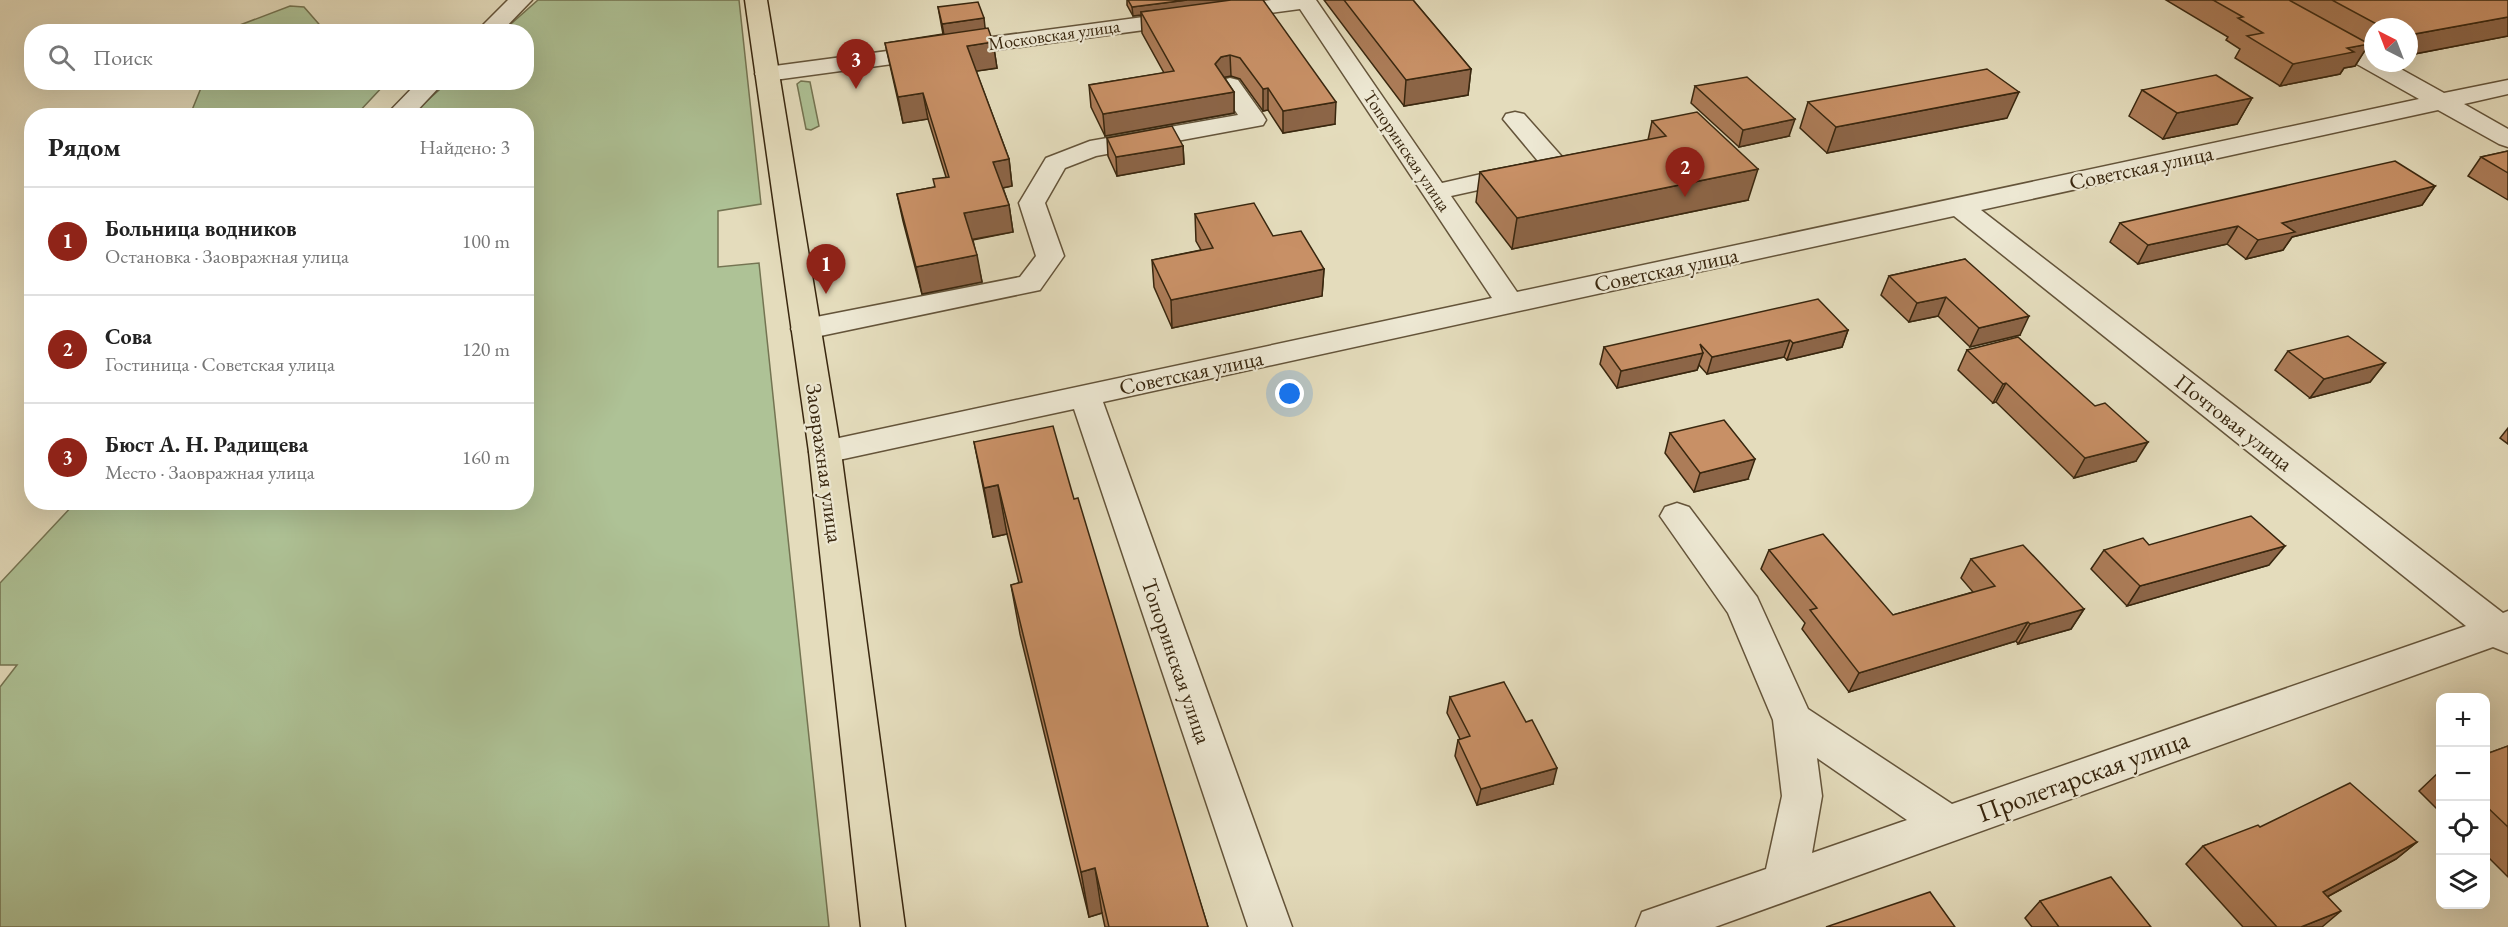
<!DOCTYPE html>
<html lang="ru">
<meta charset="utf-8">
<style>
body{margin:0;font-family:"EB Garamond",serif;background:#f2f2f2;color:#222}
.controls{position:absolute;right:18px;bottom:18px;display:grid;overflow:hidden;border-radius:12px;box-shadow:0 6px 24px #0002}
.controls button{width:54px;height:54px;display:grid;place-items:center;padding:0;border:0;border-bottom:2px solid #e0e0e0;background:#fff;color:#222;font:30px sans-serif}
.compass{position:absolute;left:2364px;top:18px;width:54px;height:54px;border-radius:50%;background:#fff;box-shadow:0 6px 24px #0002;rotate:318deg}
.you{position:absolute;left:1290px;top:394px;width:21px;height:21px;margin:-15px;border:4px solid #fff;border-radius:50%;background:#1a73e8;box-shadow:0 0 0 9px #1a73e833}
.badge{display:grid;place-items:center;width:39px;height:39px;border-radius:50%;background:#8f2418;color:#fff;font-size:20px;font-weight:700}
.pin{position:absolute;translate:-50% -50px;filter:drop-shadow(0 2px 3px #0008)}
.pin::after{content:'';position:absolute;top:32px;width:21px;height:18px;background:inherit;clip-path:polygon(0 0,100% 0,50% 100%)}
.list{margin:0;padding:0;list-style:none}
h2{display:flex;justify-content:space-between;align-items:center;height:78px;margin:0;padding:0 24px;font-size:26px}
h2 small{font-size:20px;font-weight:400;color:#767676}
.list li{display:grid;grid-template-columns:39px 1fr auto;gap:18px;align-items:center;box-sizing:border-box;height:108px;padding:0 24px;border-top:2px solid #e0e0e0}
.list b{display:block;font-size:22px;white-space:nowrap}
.list p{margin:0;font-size:20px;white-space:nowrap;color:#767676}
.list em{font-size:20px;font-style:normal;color:#767676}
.icon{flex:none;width:33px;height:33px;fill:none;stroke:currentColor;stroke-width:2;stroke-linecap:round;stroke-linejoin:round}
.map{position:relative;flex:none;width:2508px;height:927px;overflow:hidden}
.search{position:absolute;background:#fff;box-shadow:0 6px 24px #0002;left:24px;top:24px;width:510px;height:66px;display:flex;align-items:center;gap:15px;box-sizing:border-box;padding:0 21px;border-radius:24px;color:#767676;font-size:22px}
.panel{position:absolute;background:#fff;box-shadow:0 6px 24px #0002;left:24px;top:108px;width:510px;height:402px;border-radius:24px}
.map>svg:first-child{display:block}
.green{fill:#aec296;stroke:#747452;stroke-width:1.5}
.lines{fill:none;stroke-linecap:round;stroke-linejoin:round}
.minor-casing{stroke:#64543a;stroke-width:3}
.major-casing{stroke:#39270f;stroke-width:3}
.minor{fill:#ede8d3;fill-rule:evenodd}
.major{fill:#e4dcbc;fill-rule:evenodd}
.wall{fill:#ac7c58;stroke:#39270f;stroke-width:1.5}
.shaded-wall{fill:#8c6547;stroke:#39270f;stroke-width:1.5}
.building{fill:#c89066;stroke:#39270f;stroke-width:1.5}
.labels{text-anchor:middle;stroke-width:4.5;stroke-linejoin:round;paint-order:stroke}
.far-street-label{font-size:18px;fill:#39270f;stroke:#ede8d3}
.street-label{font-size:22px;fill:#39270f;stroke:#ede8d3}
.near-street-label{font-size:27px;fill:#39270f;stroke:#ede8d3}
</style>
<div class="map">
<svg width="2508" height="927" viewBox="0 0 2508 927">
<rect width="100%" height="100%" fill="#e4dcbc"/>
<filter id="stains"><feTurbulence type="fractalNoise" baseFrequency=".00333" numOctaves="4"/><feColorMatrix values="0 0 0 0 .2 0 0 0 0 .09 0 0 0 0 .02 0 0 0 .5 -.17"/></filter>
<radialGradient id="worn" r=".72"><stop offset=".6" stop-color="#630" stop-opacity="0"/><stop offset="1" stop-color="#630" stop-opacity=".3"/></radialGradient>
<g class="green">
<path d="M538 0H739L761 204 718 211V267L759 263 829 927H0V687L17 665H0V583L75 503 526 502V116L411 115 447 83 526 82V32L503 31Z"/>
<path d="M290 6 304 7 325 31H234L240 25Z"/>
<path d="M801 81 810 82 819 126 811 130 806 129 797 84Z"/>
<path d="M203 83V82L386 83 356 115H190Z"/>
</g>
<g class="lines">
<defs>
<g id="minor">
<path d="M508 0H532L501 32H476Z"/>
<path d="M1271 0H1316L1442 183 1538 161 1503 119 1506 114 1515 112 1524 114 1564 159 1568 165 1564 171 1451 196 1517 292 2419 99 2252 5 2249 0H2276L2373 54V63H2390L2444 93 2508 80V94L2464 104 2508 129V147L2499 144 2438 110 1981 210 2503 613 2508 611V653L2493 647 1715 927H1636L1642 912 1766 869 1782 796 1773 720 1728 613 1660 516 1665 507 1677 503 1689 507 1757 597 1808 709 1952 804 2466 626 1954 216 1103 402 1292 927H1248L1074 409 825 463 813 460 809 452 813 444 825 441 1492 298 1300 9 767 81 759 79 755 74 759 69 767 67ZM1817 758 1907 820 1812 853 1822 796Z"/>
<path d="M1230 78 1238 80 1263 115 1266 120 1263 125 1096 156 1065 168 1045 203 1064 256 1040 290 806 339 795 336 791 329 795 322 806 319 1020 277 1036 256 1019 203 1046 158 1090 141 1238 115 1218 85 1222 80Z"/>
<path d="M418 82H444L412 116H385Z"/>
</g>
<path id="major" d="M745 0H767L841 452 905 927H861L809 452Z"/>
</defs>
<use href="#minor" class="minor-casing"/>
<use href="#major" class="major-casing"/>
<use href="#minor" class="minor"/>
<use href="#major" class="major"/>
</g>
<g class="wall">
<path d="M1127 0H1263L1335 124 1283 133 1268 110 1263 111 1240 79 1231 76 1224 77 1234 92V113L1105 136 1091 107 1089 85 1164 73 1142 33 1141 15 1133 16 1127 5Z"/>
<path d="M1324 0H1413L1471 69 1468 95 1404 106Z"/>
<path d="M2166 0H2508V36L2409 55V27H2373V51L2366 48 2355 66 2344 68 2340 74 2280 86 2235 58 2240 49 2226 40 2228 37Z"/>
<path d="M938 7 985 28 993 42 997 68 976 71 1009 159 1012 186 1003 188 1009 205 1013 232 973 240 982 282 922 294 903 221 897 194 935 187 946 177 928 119 903 123 885 43 943 34Z"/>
<path d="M1695 86 1789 136 1739 147 1691 103Z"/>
<path d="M2142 90 2252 98 2237 124 2163 139 2129 116Z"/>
<path d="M1808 102 2007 118 1827 153 1800 128Z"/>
<path d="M1652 121 1748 200 1512 249 1476 202 1480 172 1648 140Z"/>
<path d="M1107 138 1183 146 1184 164 1117 176 1108 156Z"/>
<path d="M2508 151V200L2468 176 2481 157Z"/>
<path d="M2435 186 2422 205 2292 237 2283 250 2246 259 2227 244 2138 264 2110 242 2120 223Z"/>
<path d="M1195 214 1273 236 1324 269 1322 296 1172 328 1154 287 1152 260 1201 250 1196 241Z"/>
<path d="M1965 259 2020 335 1970 347 1938 316 1909 322 1881 295 1889 276Z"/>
<path d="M1848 330 1842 347 1787 360 1784 357 1707 374 1699 365 1697 370 1617 388 1600 364 1604 347Z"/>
<path d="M1967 350 2095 406 2136 461 2074 478 1996 402 1993 403 1958 370Z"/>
<path d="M2288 351 2385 363 2370 382 2310 398 2275 370Z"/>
<path d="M2508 428V444L2500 438Z"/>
<path d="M1670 433 1748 479 1694 492 1665 453Z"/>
<path d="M974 442 1074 499 1208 927H1105L1102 913 1089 917 1020 634 1011 585 1019 583 1007 534 993 537Z"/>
<path d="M1769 550 1893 615 1973 592 1961 578 1971 559 2084 609 2071 629 2018 644 2016 641 1849 692 1802 629 1805 623 1761 569Z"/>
<path d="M2104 550 2269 565 2127 606 2091 569Z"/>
<path d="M1450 697 1553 784 1477 805 1455 756 1458 740 1460 739 1447 713Z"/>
<path d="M2508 746V877L2486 855V754Z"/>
<path d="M2440 771V812L2419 791Z"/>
<path d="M2260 827 2417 842 2396 859 2327 897 2322 927H2243L2186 864 2203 846Z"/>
<path d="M2040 901 2151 927H2032L2025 918Z"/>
</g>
<g class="shaded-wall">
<path d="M1187 0H1251L1141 12V15L1133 16 1132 7Z"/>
<path d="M2508 17V36L2409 55V35Z"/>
<path d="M984 18 986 36 945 41 942 24Z"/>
<path d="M993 42 997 68 971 72 967 46Z"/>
<path d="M2369 44 2355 66 2344 68 2340 74 2280 86 2293 64 2347 48Z"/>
<path d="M1230 55 1231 76 1221 78 1215 64 1221 57Z"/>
<path d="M1471 69 1468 95 1404 106 1406 80Z"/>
<path d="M1268 88V110L1263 111V89Z"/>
<path d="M1234 92V113L1105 136 1103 114Z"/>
<path d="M2019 92 2007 118 1827 153 1836 127Z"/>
<path d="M923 93 928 119 903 123 898 97Z"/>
<path d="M2252 98 2237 124 2163 139 2177 113Z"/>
<path d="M1336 102 1335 124 1283 133V111Z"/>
<path d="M1795 119 1789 136 1739 147 1743 130Z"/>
<path d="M1183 146 1184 164 1117 176 1116 157Z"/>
<path d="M1009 159 1012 186 997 189 993 162Z"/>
<path d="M1758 169 1748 200 1512 249 1517 218Z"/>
<path d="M2435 186 2422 205 2292 237 2283 250 2246 259 2258 240 2282 223Z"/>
<path d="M1009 205 1013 232 969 240 964 213Z"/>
<path d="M2238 226 2227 244 2138 264 2148 245Z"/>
<path d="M977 255 982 282 922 294 916 267Z"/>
<path d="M1324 269 1322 296 1172 328 1171 300Z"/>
<path d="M1946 297 1938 316 1909 322 1917 303Z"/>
<path d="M2029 316 2020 335 1970 347 1979 328Z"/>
<path d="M1848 330 1842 347 1787 360 1793 343Z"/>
<path d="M1790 340 1784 357 1707 374 1712 357Z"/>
<path d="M1703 353 1697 370 1617 388 1621 371Z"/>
<path d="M2385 363 2370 382 2310 398 2324 379Z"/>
<path d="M2006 383 1996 402 1993 403 2003 384Z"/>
<path d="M2148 442 2136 461 2074 478 2085 458Z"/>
<path d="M1755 459 1748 479 1694 492 1700 473Z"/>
<path d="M998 485 1007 534 993 537 984 488Z"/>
<path d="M2285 546 2269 565 2127 606 2140 586Z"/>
<path d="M2084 609 2071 629 2018 644 2030 624Z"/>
<path d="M2028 622 2016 641 1849 692 1859 673Z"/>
<path d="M1557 768 1553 784 1477 805 1481 789Z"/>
<path d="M2417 842 2396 859 2303 910 2323 892Z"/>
<path d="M1095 868 1102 913 1089 917 1081 872Z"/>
<path d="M2341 911 2322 927H2301Z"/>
</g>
<g class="building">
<path d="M1128 0H1187L1132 7Z"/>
<path d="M1231 0H1263L1336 102 1283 111 1268 88 1263 89 1240 58 1230 55 1221 57 1215 64 1234 92 1103 114 1089 85 1174 71 1141 12Z"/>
<path d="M1344 0H1413L1471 69 1406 80Z"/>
<path d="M2213 0H2289L2369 44 2347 48 2354 52 2293 64 2247 36 2263 33 2238 18 2243 17Z"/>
<path d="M2332 0H2508V17L2409 35V27H2382Z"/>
<path d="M978 2 984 18 942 24 938 7Z"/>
<path d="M988 28 993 42 967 46 1009 159 993 162 1009 205 964 213 977 255 916 267 897 194 935 187 933 179 949 177 923 93 898 97 885 43Z"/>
<path d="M1987 69 2019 92 1836 127 1808 102Z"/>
<path d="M2216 75 2252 98 2177 113 2142 90Z"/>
<path d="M1747 77 1795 119 1743 130 1695 86Z"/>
<path d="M1697 112 1758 169 1517 218 1480 172 1666 136 1652 121Z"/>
<path d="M1172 126 1183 146 1116 157 1107 138Z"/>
<path d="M2508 151V173L2481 157Z"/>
<path d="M2395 161 2435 186 2282 223 2295 232 2258 240 2238 226 2148 245 2120 223Z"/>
<path d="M1254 203 1273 236 1301 231 1324 269 1171 300 1152 260 1213 248 1195 214Z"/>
<path d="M1965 259 2029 316 1979 328 1946 297 1917 303 1889 276Z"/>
<path d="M1818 299 1848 330 1793 343 1790 340 1712 357 1700 344 1703 353 1621 371 1604 347Z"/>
<path d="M2348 336 2385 363 2324 379 2288 351Z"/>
<path d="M2018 337 2095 406 2105 403 2148 442 2085 458 2006 383 2003 384 1967 350Z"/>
<path d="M1724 420 1755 459 1700 473 1670 433Z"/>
<path d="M1053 426 1074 499 1078 498 1208 927H1109L1095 868 1081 872 1011 585 1022 582 998 485 984 488 974 442Z"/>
<path d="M2251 516 2285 546 2140 586 2104 550 2143 538 2149 545Z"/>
<path d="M1823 534 1893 615 1995 586 1971 559 2023 545 2084 609 2030 624 2028 622 1859 673 1810 610 1817 608 1769 550Z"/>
<path d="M1504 682 1526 722 1532 720 1557 768 1481 789 1458 740 1470 736 1450 697Z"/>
<path d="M2508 746V827L2486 806V754Z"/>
<path d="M2350 783 2417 842 2323 892 2341 911 2301 927H2277L2203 846 2258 825 2260 827Z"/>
<path d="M2111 877 2151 927H2059L2040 901Z"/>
<path d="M1930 892 1955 927H1826Z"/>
</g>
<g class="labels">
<g class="far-street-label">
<text transform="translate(1054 35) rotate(-8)" y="6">Московская улица</text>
<text transform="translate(1407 151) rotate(56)" y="6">Топоринская улица</text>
</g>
<g class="street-label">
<text transform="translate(2141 167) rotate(-12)" y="8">Советская улица</text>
<text transform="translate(1666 269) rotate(-12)" y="8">Советская улица</text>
<text transform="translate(1191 372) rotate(-12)" y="8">Советская улица</text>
<text transform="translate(2234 422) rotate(38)" y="8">Почтовая улица</text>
<text transform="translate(825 463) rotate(82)" y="8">Заовражная улица</text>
<text transform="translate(1177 661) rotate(71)" y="8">Топоринская улица</text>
</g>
<g class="near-street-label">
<text transform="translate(2083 776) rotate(-20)" y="9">Пролетарская улица</text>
</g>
</g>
<rect width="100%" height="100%" filter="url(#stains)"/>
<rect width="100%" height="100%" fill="url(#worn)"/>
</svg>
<div class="controls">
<button>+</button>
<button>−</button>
<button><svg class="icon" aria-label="locate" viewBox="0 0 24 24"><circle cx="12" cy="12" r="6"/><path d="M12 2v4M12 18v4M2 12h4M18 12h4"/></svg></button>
<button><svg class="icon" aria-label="layers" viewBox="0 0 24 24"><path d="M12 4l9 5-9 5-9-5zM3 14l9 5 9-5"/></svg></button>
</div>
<svg class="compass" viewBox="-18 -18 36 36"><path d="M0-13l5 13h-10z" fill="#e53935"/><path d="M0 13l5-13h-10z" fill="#767676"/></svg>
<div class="you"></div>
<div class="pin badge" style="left:826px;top:294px">1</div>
<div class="pin badge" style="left:1685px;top:197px">2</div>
<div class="pin badge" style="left:856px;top:89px">3</div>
<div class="search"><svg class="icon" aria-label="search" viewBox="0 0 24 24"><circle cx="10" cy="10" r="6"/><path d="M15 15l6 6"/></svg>Поиск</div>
<section class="panel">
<h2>Рядом<small>Найдено: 3</small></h2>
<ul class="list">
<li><span class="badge">1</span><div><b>Больница водников</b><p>Остановка · Заовражная улица</p></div><em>100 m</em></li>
<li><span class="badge">2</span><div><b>Сова</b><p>Гостиница · Советская улица</p></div><em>120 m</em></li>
<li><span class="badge">3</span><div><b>Бюст А. Н. Радищева</b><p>Место · Заовражная улица</p></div><em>160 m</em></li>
</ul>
</section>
</div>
